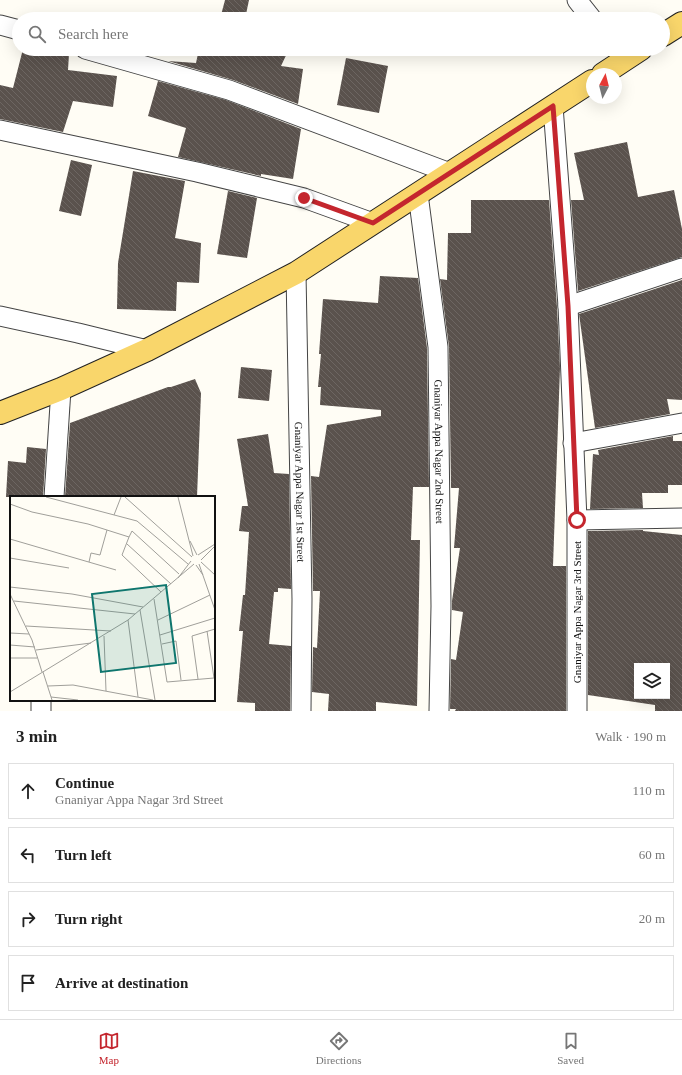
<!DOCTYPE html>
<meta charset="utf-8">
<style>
body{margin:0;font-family:Georgia,serif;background:#f2f2f2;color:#222}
.controls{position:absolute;right:12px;bottom:12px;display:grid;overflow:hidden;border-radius:0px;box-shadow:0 4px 16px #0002}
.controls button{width:36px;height:36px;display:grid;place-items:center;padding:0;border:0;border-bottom:1px solid #e0e0e0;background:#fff;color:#222;font:20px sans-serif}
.compass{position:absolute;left:586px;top:68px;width:36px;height:36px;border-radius:50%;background:#fff;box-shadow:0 4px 16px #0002;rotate:7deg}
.stop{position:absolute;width:12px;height:12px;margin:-9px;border:3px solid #c4262e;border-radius:50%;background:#fff}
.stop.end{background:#c4262e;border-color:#fff;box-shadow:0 1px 4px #0008}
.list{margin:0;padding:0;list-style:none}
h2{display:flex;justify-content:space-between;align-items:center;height:52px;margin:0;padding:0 16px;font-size:17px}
h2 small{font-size:13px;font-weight:400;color:#767676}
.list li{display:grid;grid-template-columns:26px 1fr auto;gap:12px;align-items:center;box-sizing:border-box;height:56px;margin:0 8px 8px;padding:0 8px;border:1px solid #e0e0e0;border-radius:0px}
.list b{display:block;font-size:15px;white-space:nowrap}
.list p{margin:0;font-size:13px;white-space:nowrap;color:#767676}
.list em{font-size:13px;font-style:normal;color:#767676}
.icon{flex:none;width:22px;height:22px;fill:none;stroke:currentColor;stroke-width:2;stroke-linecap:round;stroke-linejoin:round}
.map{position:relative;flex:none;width:682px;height:711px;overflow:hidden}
.search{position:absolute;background:#fff;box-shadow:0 4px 16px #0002;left:12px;right:12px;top:12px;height:44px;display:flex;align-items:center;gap:10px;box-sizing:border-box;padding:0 14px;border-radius:22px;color:#767676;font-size:15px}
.sheet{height:308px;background:#fff}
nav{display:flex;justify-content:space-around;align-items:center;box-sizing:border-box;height:56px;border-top:1px solid #e0e0e0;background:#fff;font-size:11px;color:#767676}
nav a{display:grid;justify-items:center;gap:2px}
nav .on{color:#c4262e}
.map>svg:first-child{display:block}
.building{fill:url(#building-back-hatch);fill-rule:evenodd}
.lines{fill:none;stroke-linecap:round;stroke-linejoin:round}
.minor-casing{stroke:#444;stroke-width:21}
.primary-casing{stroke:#222;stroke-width:24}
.minor{stroke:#fff;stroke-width:19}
.primary{stroke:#f9d66b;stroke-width:22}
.route{stroke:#c4262e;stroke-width:5}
.labels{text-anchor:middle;stroke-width:4;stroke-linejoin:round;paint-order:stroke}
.street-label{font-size:11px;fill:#111;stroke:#fff}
.inset-road{fill:none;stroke:#a09f9a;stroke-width:1}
.view{fill:#0f766e;fill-opacity:0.15;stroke:#0f766e;stroke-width:2}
.inset-edge{fill:none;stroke:#111;stroke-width:2}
</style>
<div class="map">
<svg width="682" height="711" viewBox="0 0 682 711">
<defs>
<pattern id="building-back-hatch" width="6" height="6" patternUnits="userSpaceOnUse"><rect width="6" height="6" fill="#5a524d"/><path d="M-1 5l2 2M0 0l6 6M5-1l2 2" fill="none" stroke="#6d6662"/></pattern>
</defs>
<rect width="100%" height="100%" fill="#fffdf5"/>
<g class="building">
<path d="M225 0H249L245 19H220Z"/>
<path d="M23 49H44L69 54 68 70 117 76 113 107 73 101 63 132 0 119V85L13 88Z"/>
<path d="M199 49H289L281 66 303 69 298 104 233 80 168 61 196 63Z"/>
<path d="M346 58 388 66 379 113 337 105Z"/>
<path d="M158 81 226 100 301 129 293 179 261 174V176L178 157 186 128 148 116Z"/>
<path d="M627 142 638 197 674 190 682 229V257L578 291 571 200H584L574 153Z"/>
<path d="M71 160 92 165 81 216 59 211Z"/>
<path d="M133 171 185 181 175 238 201 243 199 283 177 282 176 311 117 309 118 263Z"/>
<path d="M228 191 257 198 247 258 217 254Z"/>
<path d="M471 200H549L557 307 560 368 553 566H566V711H455L456 709H450L451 659 456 660 463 612 452 610V601L460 548H454L459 488H451L449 347 440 279 447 280 448 233H471Z"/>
<path d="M380 276 418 278 427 348 429 487H413L411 540H420L417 706 376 702V711H328L329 694 312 692 313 647 317 648 320 591H313L311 476 319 477 327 425 381 416V410L320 405 321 387H318L321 354H319L323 299 378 303Z"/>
<path d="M682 280V400L667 399 670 414 595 428 579 314Z"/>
<path d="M241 367 272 370 269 401 238 398Z"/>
<path d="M195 379 201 393 197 497H65L70 423 168 387H171Z"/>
<path d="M268 434 274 473 289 474 291 589 278 588V592H274L269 644 291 646 290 711H255V703L237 702 243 631H239L243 595H245L249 532 239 531 242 506H248L237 439Z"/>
<path d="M673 436V441H682V485H668V493H642L643 508 590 509 593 454 599 455 598 450Z"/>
<path d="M27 447 46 449 43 497H6L8 461 26 463Z"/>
<path d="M643 530V531L682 535V711H655V705L588 695V531ZM637 666H667V696H637Z"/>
</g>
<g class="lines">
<defs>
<g id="minor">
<path d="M577 0 592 19"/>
<path d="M0 25 19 30"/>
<path d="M85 49 229 90 450 173"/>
<path d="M553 106 568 306 577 520V711"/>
<path d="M0 130 197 172 304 198 373 223"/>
<path id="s1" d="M418 194 438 347 441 606 439 711"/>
<path id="s2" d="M296 273 302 599 301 711"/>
<path d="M568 306 682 268"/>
<path d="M0 316 78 333 147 350"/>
<path d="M573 443 682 423"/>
<path d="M54 497 61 389"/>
<path d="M577 520 682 518"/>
<path d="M41 711V700"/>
</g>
<g id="primary">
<path d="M663 35 682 23"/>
<path d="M603 74 641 49"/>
<path d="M0 413 61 389 147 350 296 273 592 81"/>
</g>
</defs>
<use href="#minor" class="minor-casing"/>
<use href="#primary" class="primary-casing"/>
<use href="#minor" class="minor"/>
<use href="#primary" class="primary"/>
</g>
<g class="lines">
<path class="route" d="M304 198 373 223 553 106 568 306 577 520"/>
</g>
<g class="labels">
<g class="street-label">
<text dy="4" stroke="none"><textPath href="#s1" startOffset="259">Gnaniyar Appa Nagar 2nd Street</textPath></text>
<text dy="4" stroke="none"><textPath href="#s2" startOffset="219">Gnaniyar Appa Nagar 1st Street</textPath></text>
<text transform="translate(577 612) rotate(-90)" y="4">Gnaniyar Appa Nagar 3rd Street</text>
</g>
</g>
<g transform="translate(10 496)">
<rect width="205" height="205" fill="#fffdf5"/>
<path class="inset-road" d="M36 1 127 25 178 68M115 1 182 61M168 1 183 60M0 8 22 16 78 28 119 41 122 35 169 78M104 19 111 1M119 41 112 59 151 96M0 43 106 74M180 45 187 59M117 48 161 88M188 59 205 48M0 62 59 72M191 64 204 51M79 66 81 57 90 59 97 34M191 66 205 79M189 68 205 114M186 69 193 79M168 82 181 65M0 91 62 98 133 111M0 98 22 144 32 176M144 103 157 186 204 182 197 135M4 105 125 118M130 114 145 204M118 124 128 201M148 124 200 99M16 130 101 135M0 137 19 138M150 139 205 122M94 140 96 195M152 148 166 145 171 184M0 149 25 151M26 154 81 147M0 162H27M33 176 42 204M188 183 182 140 205 133M38 190 63 189 143 204M0 196 118 124 184 68M41 201 68 204"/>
<path class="view" d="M156 89 166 167 91 176 82 98Z"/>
<rect width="205" height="205" class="inset-edge"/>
</g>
</svg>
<div class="controls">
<button><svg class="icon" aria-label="layers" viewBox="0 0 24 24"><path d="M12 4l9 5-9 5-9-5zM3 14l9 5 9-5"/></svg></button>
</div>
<svg class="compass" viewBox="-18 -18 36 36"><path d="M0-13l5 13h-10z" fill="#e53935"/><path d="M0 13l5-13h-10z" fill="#767676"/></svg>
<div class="stop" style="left:577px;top:520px"></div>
<div class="stop end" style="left:304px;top:198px"></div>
<div class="search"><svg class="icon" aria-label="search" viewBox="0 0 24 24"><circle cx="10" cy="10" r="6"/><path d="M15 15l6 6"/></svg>Search here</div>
</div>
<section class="sheet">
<h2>3 min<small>Walk · 190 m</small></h2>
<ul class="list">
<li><svg class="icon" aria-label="ahead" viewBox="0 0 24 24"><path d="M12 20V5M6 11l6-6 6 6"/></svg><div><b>Continue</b><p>Gnaniyar Appa Nagar 3rd Street</p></div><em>110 m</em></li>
<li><svg class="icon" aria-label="left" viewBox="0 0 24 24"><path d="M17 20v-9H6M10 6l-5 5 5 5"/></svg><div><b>Turn left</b></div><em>60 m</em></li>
<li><svg class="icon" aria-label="right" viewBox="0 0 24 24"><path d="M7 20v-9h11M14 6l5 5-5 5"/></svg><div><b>Turn right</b></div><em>20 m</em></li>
<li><svg class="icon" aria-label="arrive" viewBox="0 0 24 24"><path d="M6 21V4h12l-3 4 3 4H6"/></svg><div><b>Arrive at destination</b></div></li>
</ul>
</section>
<nav>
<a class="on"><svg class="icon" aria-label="map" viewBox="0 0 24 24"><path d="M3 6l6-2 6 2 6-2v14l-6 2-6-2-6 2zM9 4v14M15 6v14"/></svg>Map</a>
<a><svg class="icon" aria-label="directions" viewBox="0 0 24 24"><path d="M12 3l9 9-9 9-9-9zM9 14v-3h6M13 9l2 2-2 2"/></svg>Directions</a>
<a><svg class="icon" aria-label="saved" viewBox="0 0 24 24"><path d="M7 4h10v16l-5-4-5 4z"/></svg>Saved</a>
</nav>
